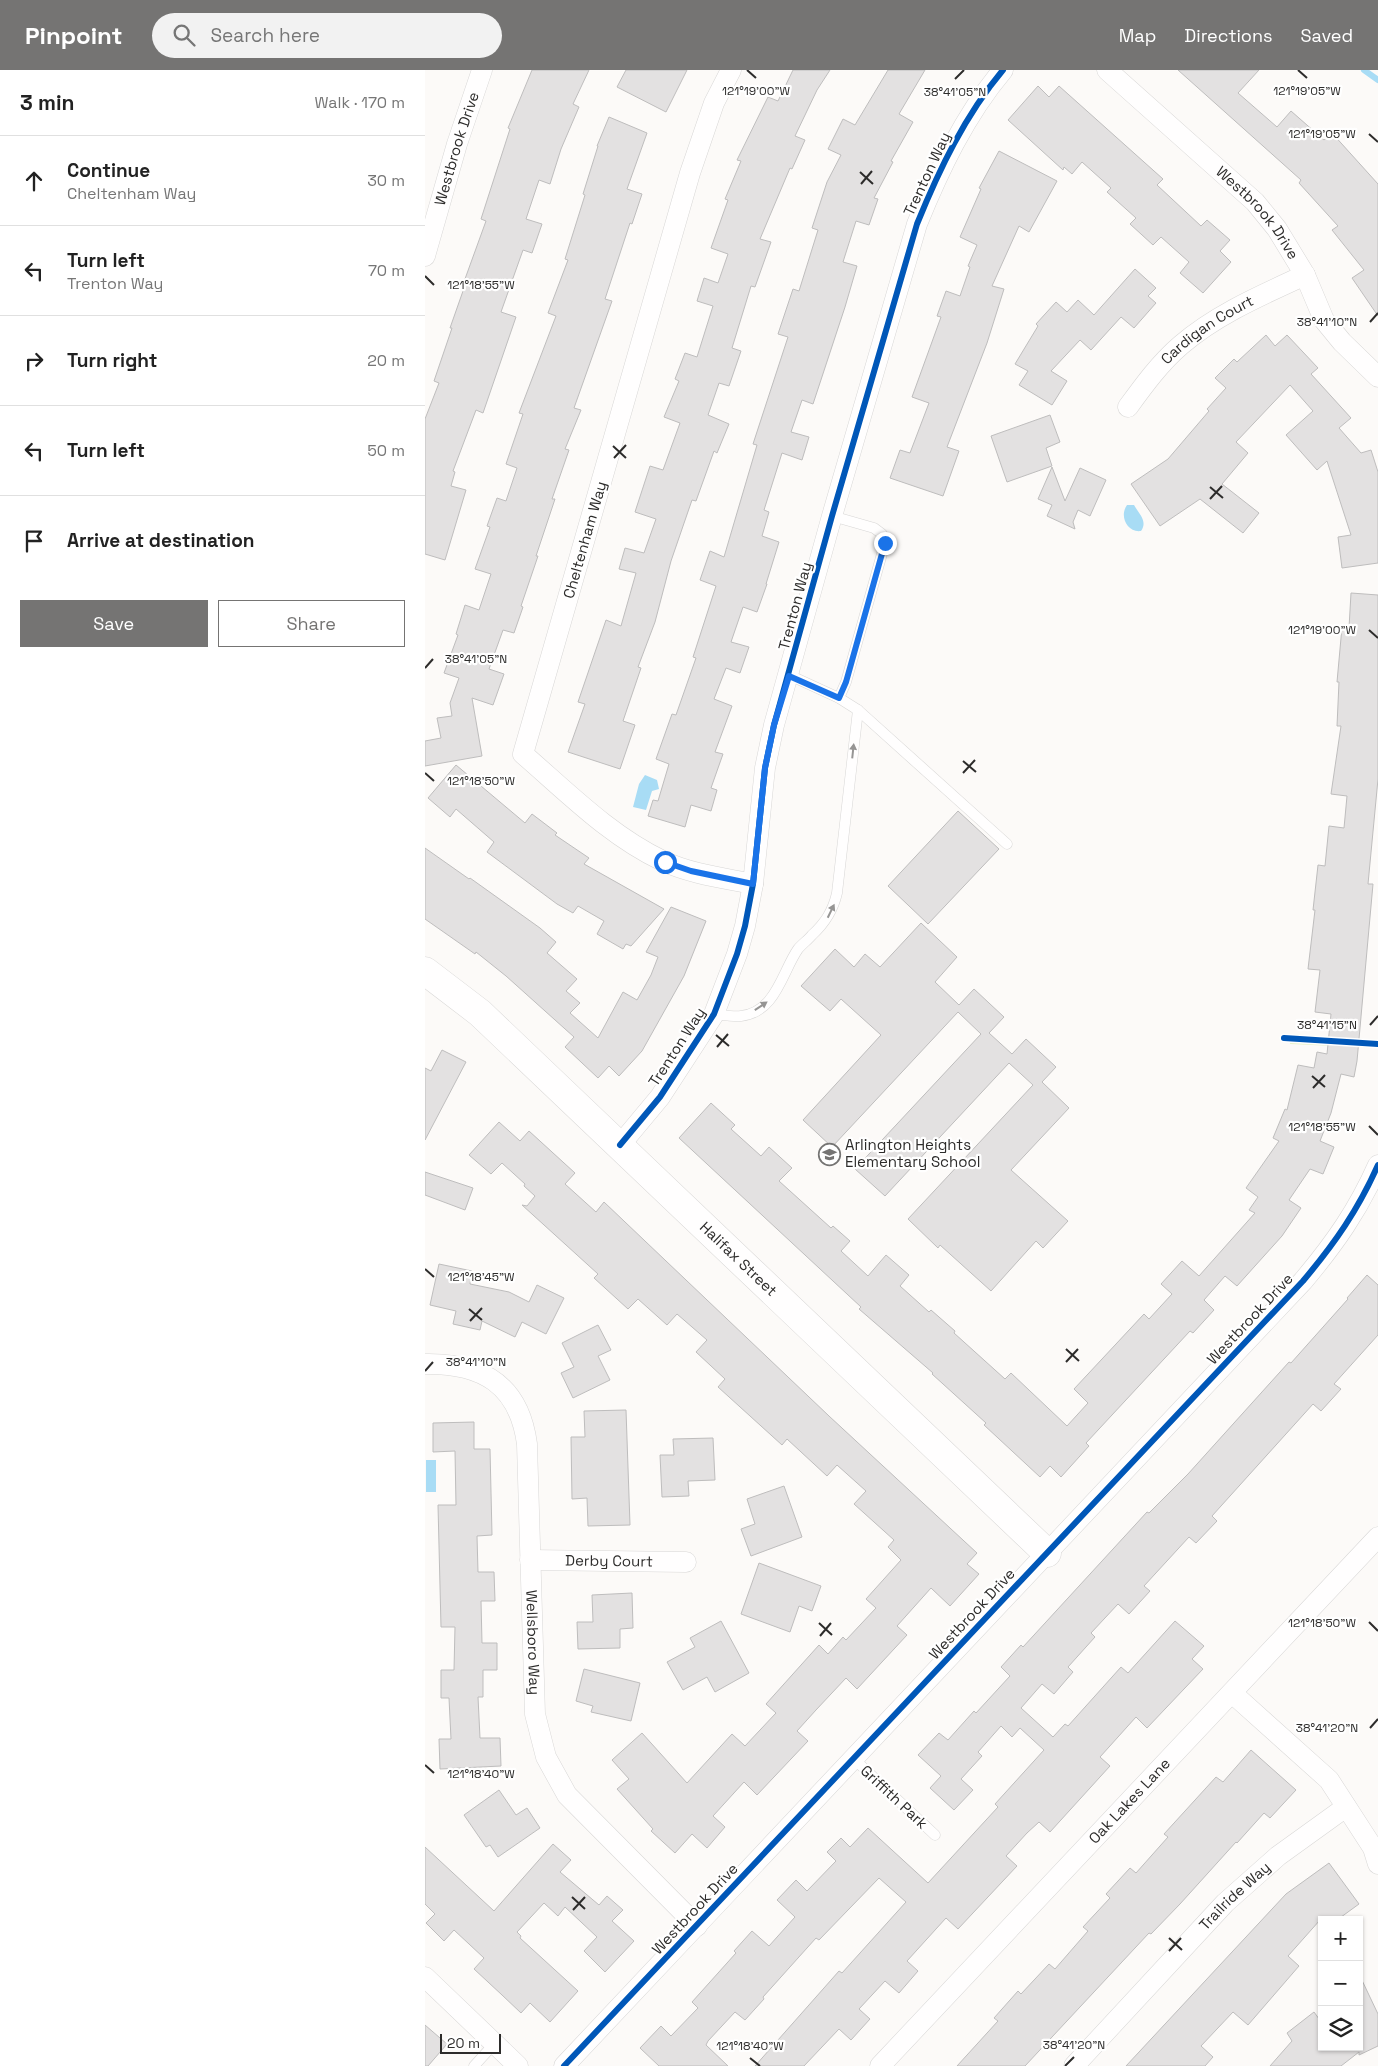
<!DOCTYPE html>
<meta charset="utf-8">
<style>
body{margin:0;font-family:"Space Grotesk",sans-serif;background:#f2f2f2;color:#222}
.controls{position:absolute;right:15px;bottom:15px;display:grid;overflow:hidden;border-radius:0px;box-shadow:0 1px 4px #0004}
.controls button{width:45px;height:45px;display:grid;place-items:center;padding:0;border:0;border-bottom:1px solid #e0e0e0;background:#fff;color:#222;font:25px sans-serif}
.scale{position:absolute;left:15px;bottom:12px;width:61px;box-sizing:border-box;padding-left:5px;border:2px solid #2d2c2b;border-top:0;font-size:14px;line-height:18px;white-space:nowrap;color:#2d2c2b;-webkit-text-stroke:4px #fff;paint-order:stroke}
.stop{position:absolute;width:15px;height:15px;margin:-11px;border:4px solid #1a73e8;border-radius:50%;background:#fff}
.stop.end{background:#1a73e8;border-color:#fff;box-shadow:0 1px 5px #0008}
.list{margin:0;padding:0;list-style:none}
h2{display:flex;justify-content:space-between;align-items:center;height:65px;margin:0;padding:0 20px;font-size:21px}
h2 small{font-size:16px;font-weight:400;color:#767676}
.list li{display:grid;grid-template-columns:32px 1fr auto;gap:15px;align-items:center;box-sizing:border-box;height:90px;padding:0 20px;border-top:1px solid #e0e0e0}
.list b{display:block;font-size:19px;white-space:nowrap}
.list p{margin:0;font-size:16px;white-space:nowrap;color:#767676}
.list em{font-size:16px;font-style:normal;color:#767676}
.actions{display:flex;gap:10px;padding:15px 20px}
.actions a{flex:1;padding:11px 0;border:1px solid #757473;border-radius:0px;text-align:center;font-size:18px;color:#757473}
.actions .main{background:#757473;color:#fff}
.icon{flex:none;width:28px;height:28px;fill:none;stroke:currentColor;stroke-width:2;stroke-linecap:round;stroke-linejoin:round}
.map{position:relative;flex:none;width:953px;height:1996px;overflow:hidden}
header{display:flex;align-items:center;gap:30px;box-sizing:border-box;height:70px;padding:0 25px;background:#757473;color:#fff}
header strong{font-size:24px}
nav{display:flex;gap:28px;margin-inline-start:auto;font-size:18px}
.search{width:350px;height:45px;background:#f2f2f2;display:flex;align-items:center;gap:12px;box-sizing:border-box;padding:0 18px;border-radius:28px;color:#767676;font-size:19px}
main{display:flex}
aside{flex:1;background:#fff}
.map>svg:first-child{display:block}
.green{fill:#e9f3cc}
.water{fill:#a8dcf5}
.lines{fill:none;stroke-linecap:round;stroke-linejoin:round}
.stream{stroke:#a8dcf5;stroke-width:6}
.building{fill:#e3e1e1;stroke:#bebdbd}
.lane-casing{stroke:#d8d7d6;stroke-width:11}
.street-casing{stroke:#d8d7d6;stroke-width:21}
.secondary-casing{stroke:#d8d7d6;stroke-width:29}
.lane{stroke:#fffefe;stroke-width:10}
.street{stroke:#fffefe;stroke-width:20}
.secondary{stroke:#fffefe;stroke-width:28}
.cycleway-casing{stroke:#fff;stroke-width:9}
.cycleway{stroke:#0057b8;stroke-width:6}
.oneway{fill:#969594}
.route{stroke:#1a73e8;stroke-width:6}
.ticks{fill:none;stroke:#2d2c2b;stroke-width:2}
.labels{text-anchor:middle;stroke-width:4.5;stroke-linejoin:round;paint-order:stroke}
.street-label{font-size:15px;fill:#2d2c2b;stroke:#fff}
.poi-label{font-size:15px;fill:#2d2c2b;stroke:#fff;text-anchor:start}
.ticks-label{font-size:12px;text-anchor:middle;fill:#2d2c2b;stroke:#fff;stroke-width:4.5;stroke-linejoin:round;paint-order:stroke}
</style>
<header>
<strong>Pinpoint</strong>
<div class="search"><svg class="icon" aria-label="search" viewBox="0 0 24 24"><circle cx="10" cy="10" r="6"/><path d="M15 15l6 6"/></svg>Search here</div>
<nav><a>Map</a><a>Directions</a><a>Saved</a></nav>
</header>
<main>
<aside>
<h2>3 min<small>Walk · 170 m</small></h2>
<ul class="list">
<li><svg class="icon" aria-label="ahead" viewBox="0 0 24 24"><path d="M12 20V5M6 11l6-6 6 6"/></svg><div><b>Continue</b><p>Cheltenham Way</p></div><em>30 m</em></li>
<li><svg class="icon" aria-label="left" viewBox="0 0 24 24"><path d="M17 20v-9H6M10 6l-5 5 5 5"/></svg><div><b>Turn left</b><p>Trenton Way</p></div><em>70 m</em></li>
<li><svg class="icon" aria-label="right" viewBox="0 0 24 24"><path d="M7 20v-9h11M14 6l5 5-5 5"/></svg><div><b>Turn right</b></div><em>20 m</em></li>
<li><svg class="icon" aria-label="left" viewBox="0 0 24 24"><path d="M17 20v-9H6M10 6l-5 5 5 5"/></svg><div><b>Turn left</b></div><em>50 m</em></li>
<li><svg class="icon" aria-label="arrive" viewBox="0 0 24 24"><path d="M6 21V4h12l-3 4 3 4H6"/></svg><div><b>Arrive at destination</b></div></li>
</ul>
<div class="actions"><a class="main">Save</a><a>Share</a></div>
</aside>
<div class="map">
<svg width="953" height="1996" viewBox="0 0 953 1996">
<rect width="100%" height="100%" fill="#fcfaf8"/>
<path class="green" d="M865 964 953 970V978L865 974Z"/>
<g class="water">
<path d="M702 435H709C714 444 723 451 716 461 702 463 694 446 702 435Z"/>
<path d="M220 705 232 710 234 719 227 721 221 740 208 737 214 714Z"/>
<rect x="1" y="1390" width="10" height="32"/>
</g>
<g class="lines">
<path class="stream" d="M939 0 953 10"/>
</g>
<g class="building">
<path d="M107 0H164L148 34 154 37 136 79 125 114 114 110 101 149 117 154 107 183 98 180 76 242 91 247 58 343 51 340 28 401 30 402 26 416 41 420 20 490 0 484V349L14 313 9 311 27 258H25L38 221 36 220 61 151 56 149 85 59 83 58Z"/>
<path d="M201 0H262L241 42 192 17Z"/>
<path d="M368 0H405L392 20 370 66 380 70 367 99 365 98 335 169 346 172 330 217 326 216 307 278 316 281 304 316 294 313 283 345 304 354 292 383 289 381 271 431 267 430 246 491 230 552 213 597 216 598 198 651 210 655 195 699 143 682 160 634 153 632 181 550 196 556 211 503 194 499 200 478 219 483 231 449 210 442 225 396 238 400 255 353 239 347 254 311 250 309 260 283 272 287 288 236 272 231 279 208 293 213 303 184 286 178 303 130 300 129 316 91 312 90 343 27 353 31Z"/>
<path d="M463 0H500L474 44 488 52 466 91 468 92 449 128 453 129 444 155 431 151 418 192 432 196 420 237 388 334 377 330 366 362 384 367 377 390 357 383 339 440 344 442 337 466 354 472 341 514H342L332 542 318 537 306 572 324 577 315 603 301 598 289 629 307 636 290 682 298 684 286 718 292 720 286 741 266 735 260 757 223 746 228 730 233 731 244 694 231 689 247 644 251 645 271 588 268 587 291 516 275 510 285 481 299 487 332 375 328 374 363 267 353 264 368 219 374 221 393 160 387 158 402 112 416 85 403 79 418 49 430 55Z"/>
<path d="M753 0H834L813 23 852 57 866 41 899 70 907 63 953 114V246L927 208 939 200 907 160 913 156 874 113 876 110Z"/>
<path d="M613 16 624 27 634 16 738 109 732 115 776 156 782 150 805 170 795 181 806 192 778 223 755 203 764 192 736 167 728 175 705 154 711 148 682 122 686 118 657 92 647 104 639 97 638 100 583 50Z"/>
<path d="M184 47 222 63 202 119 217 124 207 154 205 153 180 229 187 231 149 338 156 340 140 379 144 380 127 429H130L111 486H113L96 536 98 537 89 563 78 560 64 599 79 604 68 635 47 628 57 686 0 696V671L16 668 12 648 27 646 25 633 34 608 19 603 33 565 31 564 40 535 54 540 66 504 50 499 65 457 62 456 72 428 81 431 92 398 81 394 98 344 94 343 131 246 123 243 143 190 140 189 160 125 158 124 173 76H172Z"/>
<path d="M574 81 632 111 604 162 594 156 567 216 579 219 562 273 522 377 534 381 518 426 465 408 475 380 485 383 504 333 487 327 516 247 512 246 521 221 535 226 545 197 543 196 552 175 535 167 556 119 554 118Z"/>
<path d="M710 199 731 218 723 226 731 233 709 258 696 247 666 280 655 270 626 301 642 311 627 335 594 315 603 301 590 294 613 256 611 254 631 232 642 242 653 230 669 245Z"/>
<path d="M841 265 850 276 862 265 893 298 886 304 926 348 914 358 936 383 946 380 953 402V493L917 498 913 467 926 465 902 391 892 400 861 365 888 341 865 315 811 372 823 383 797 414 834 443 818 463 775 429 735 456 706 414 743 389 784 341 782 339 801 318 790 308 809 289 812 292Z"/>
<path d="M625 345 635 372 621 378 627 396 582 412 566 366Z"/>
<path d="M627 397 640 431 655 398 681 410 665 446 653 440 648 452 650 459 622 446 627 435 613 429Z"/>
<path d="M926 523 953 525V709L943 814H948L932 991 929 1007 916 1004 906 1043 895 1071 909 1077 898 1104 885 1099 864 1130 876 1138 857 1166 812 1216 800 1206 779 1230 789 1240 768 1263 765 1261 661 1373 664 1376 636 1407 625 1396 615 1407 559 1355 561 1353 507 1304 508 1303 434 1239 436 1237 254 1068 286 1033 310 1055 306 1059 336 1086 344 1077 367 1098 354 1111 406 1158 408 1156 425 1171 416 1181 443 1206 461 1185 484 1205 475 1216 504 1242 506 1240 530 1261 529 1263 580 1309 586 1303 642 1356 663 1333 649 1319 719 1244 724 1249 747 1224 736 1214 757 1191 774 1206 830 1143 824 1140 833 1127 821 1118 854 1071 848 1068 860 1039 862 1040 873 995 889 998 892 982 902 984 906 944 890 942 895 900 883 899 890 840H888L893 795 900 796 904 756 919 758 922 726 906 724 916 656H912L914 612H912L917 557 924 558Z"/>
<path d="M31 695 100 753 107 744 132 763 130 765 164 788 159 794 239 839 206 876 201 874 198 879 172 864 179 851 153 836 148 843 132 834 62 782 69 772 31 739 25 747 3 728Z"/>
<path d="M533 741 574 779 503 854 463 816Z"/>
<path d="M0 778 44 809 45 808 115 858 131 872 122 883 152 909 141 921 155 933 145 943 173 968 198 922 212 930 226 905 233 887 221 882 246 837 281 851 259 906 217 981 194 1006 184 996 173 1008 140 977 149 967 81 906 51 882 50 884 0 849Z"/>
<path d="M496 853 532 887 510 912 534 935 549 919 579 947 564 963 587 984 601 969 631 997 617 1012 644 1038 586 1100 643 1151 618 1178 611 1171 566 1221 515 1175 513 1178 483 1149 608 1015 584 993 460 1126 430 1099 556 964 533 942 407 1077 378 1050 456 965 416 929 405 941 376 916 410 879 429 897 440 884 455 897Z"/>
<path d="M17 980 41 992 0 1070V998L6 1001Z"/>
<path d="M74 1052 95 1071 104 1061 150 1103 140 1114 171 1142 179 1132 404 1346 552 1483 542 1494 554 1504 525 1536 506 1518 472 1556 482 1565 432 1619 421 1608 391 1640 372 1661 383 1671 332 1725 319 1712 288 1746 300 1757 282 1778 267 1764 250 1783 226 1761 228 1759 192 1719 204 1709 187 1690 217 1663 262 1713 307 1664 320 1676 351 1643 341 1634 394 1575 403 1584 418 1567 421 1570 451 1538 441 1529 476 1490 463 1477 469 1470 429 1434 441 1421 412 1395 402 1406 362 1369 357 1375 293 1317 300 1309 271 1282 282 1270 252 1244 242 1255 213 1229 203 1239 169 1208 173 1204 97 1135 102 1136 110 1126 99 1116 100 1114 77 1093 66 1104 44 1085Z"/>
<path d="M0 1102 48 1118 40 1140 0 1125Z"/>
<path d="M14 1194 47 1201 45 1214 84 1222 104 1232 112 1215 139 1228 121 1264 97 1252 90 1267 57 1251 55 1260 28 1254 31 1241 5 1235Z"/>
<path d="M942 1205 953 1215V1265L909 1314 916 1319 896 1341 888 1334 787 1446 792 1451 771 1473 764 1467 719 1516 725 1521 704 1544 693 1534 666 1563 670 1567 643 1597 648 1602 629 1624 617 1614 596 1638 628 1667 640 1654 643 1656 696 1597 703 1603 750 1551 779 1576 767 1589 778 1599 722 1658 711 1647 675 1687 685 1696 625 1762 614 1752 602 1763 581 1786 592 1796 533 1859 521 1848 511 1859 482 1891 493 1901 474 1923 460 1911 434 1939 445 1949 426 1970 414 1959 379 1996H330L414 1901 417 1903 481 1832 454 1808 394 1870 391 1868 338 1927 339 1929 320 1950 310 1942 283 1971 281 1975 303 1996H234L215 1978 236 1956 246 1966 273 1938 267 1932 311 1883 309 1881 327 1861 344 1876 370 1847 352 1830 371 1810 382 1821 411 1791 402 1782 416 1768 425 1777 443 1758 503 1813 573 1737 570 1734 619 1680 595 1658 587 1667 576 1656 553 1682 557 1686 536 1709 548 1720 529 1740 505 1718 516 1706 493 1685 514 1663 523 1670 549 1641 551 1643 585 1606 576 1597 596 1575 598 1577 722 1442 724 1443 763 1404 864 1292 866 1293 923 1229 922 1228Z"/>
<path d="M173 1255 186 1280 173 1286 185 1310 148 1328 136 1303 149 1297 137 1273Z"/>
<path d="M201 1340 205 1455 163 1456 162 1428 147 1429 146 1367H160L159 1341Z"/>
<path d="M49 1352V1379H65L67 1465 52 1466 53 1502H69L70 1531H56L57 1573H72V1600H58V1627H53L55 1668H75L76 1696 15 1699 14 1669H26L24 1628H16V1600H29L30 1557H16L13 1435H31L30 1381 8 1382V1353Z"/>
<path d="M288 1368 290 1410 263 1411 264 1426 237 1427 235 1385H249L248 1369Z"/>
<path d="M359 1416 377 1467 326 1486 316 1459 330 1454 322 1429Z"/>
<path d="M334 1493 396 1516 387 1541 374 1536 365 1562 316 1544Z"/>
<path d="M207 1523 208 1558 195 1559V1578L153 1579 152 1552H168L167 1525Z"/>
<path d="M296 1551 324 1603 290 1622 282 1607 258 1620 242 1592 270 1577 265 1568Z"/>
<path d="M159 1599 215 1613 206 1651 166 1642 168 1636 151 1631Z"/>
<path d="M826 1680 871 1720 845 1748 839 1743 812 1773 811 1772 755 1834 726 1864 724 1863 600 1996H532L573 1951 569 1948 593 1921 596 1924 624 1894 630 1899 663 1861 658 1857 685 1828 681 1824 705 1798 711 1803 743 1767 739 1764 791 1707 798 1712Z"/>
<path d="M74 1720 91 1745 102 1738 115 1758 73 1787 65 1775 61 1777 39 1745Z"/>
<path d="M128 1774 146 1790 135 1802 174 1835 182 1826 198 1840 187 1851 209 1871 180 1902 159 1881 172 1867 140 1837 133 1846 119 1833 92 1862 96 1866 95 1868 153 1921 125 1952 105 1933 96 1943 77 1925 49 1899 59 1888 29 1860 19 1871 1 1853 10 1844 0 1834V1777L69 1841Z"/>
<path d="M904 1793 934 1834 912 1850H895L863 1886 874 1896 823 1955 808 1942 776 1976 788 1987 780 1996H701L861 1824Z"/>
<path d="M934 1904 953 1944V1976L934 1985V1982L916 1996H845L867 1971 862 1963 889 1942 897 1953V1977H934Z"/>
<path d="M0 1955 22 1974 3 1996H0Z"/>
</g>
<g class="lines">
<defs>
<g id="lane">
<path d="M407 446 449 458 457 464 460 473 421 612 414 628"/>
<path d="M364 605 414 628 433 640 582 774"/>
<path d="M289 944C298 945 308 947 316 946 351 942 357 902 373 879 377 874 383 870 387 865 400 853 408 841 412 823L433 640"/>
<path d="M428 1688 510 1765"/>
<path d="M49 1996 69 1974"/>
</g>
<g id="street">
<path d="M306 0 289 33 265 103 98 684C142 722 185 766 238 791 266 804 298 808 328 814"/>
<path id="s1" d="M682 0 830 132 852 159 880 205 899 250 917 272 953 307"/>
<path id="s2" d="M0 186 32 74 57 0"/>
<path id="s3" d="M703 337C719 315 735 293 756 275 792 244 837 225 880 205"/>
<path d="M195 1075 235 1027 289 944 312 884 320 856 328 814 340 698 349 655 407 446 492 154C514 100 540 45 578 0"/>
<path id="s4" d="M0 1294C57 1293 94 1314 102 1374L110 1644 121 1687 142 1725 272 1856"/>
<path id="s5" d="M105 1490 261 1492"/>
<path d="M807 1623 904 1710 948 1778 953 1794"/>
<path d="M0 1907 93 1996"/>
<path d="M139 1996 878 1211C910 1173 933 1140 953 1095"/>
<path id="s6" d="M455 1996 953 1467"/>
<path id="s7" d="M649 1996 800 1833 853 1786 921 1737"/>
</g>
<g id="secondary">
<path id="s8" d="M0 901 55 943 622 1483"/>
</g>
</defs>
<use href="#lane" class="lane-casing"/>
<use href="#street" class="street-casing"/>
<use href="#secondary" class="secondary-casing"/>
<use href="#lane" class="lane"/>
<use href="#street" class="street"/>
<use href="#secondary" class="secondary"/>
<defs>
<g id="cycleway">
<path d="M859 968 953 974"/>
<path d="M195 1075 235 1027 289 944 312 884 320 856 328 814 340 698 349 655 407 446 492 154C514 100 540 45 578 0"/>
<path d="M139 1996 878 1211C910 1173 933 1140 953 1095"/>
</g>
</defs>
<use href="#cycleway" class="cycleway-casing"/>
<use href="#cycleway" class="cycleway"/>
</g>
<defs><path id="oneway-solid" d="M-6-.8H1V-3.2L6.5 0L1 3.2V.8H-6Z" transform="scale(1.25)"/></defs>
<g class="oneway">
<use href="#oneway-solid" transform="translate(428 681) rotate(-84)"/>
<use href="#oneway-solid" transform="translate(406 841) rotate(-64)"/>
<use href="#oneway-solid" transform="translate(336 936) rotate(-34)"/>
</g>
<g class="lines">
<path class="route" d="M240 792 266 801 328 814 340 698 349 655 364 606 414 628 421 612 460 473"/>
</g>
<path class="ticks" d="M322 0 331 8M873 0 882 8M530 9 539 0M944 64 953 72M435 102 448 114M436 114 447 101M0 206 9 215M945 252 953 243M188 376 201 388M189 388 201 375M785 417 798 428M785 429 797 416M944 560 953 568M0 598 8 589M538 691 551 702M0 703 9 711M538 703 550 690M945 955 953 946M291 965 304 976M292 977 303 964M887 1006 900 1017M888 1018 900 1005M944 1056 953 1065M0 1199 9 1207M44 1239 57 1250M45 1251 57 1238M641 1279 654 1291M641 1292 653 1279M0 1301 8 1292M944 1552 953 1561M394 1553 407 1565M395 1566 406 1553M945 1658 953 1649M0 1695 9 1703M147 1827 160 1839M148 1840 160 1827M744 1868 757 1880M744 1881 756 1868M325 1988 335 1996M640 1996 649 1987"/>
<defs>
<symbol id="school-ring" viewBox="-11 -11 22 22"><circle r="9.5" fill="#fff" stroke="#757473" stroke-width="1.5"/><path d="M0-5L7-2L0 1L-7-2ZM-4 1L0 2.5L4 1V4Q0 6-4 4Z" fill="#757473"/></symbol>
</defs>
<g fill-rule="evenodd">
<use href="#school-ring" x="392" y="1072" width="25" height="25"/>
</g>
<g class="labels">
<g class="street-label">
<text dy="5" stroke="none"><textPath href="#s2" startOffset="112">Westbrook Drive</textPath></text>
<text transform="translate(502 104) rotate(-65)" y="5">Trenton Way</text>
<text dy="5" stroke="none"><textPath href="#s1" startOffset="208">Westbrook Drive</textPath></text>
<text dy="5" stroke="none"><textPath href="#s3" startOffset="112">Cardigan Court</textPath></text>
<text transform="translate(160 470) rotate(-74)" y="5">Cheltenham Way</text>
<text transform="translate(370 536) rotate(-75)" y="5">Trenton Way</text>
<text transform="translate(252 977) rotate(-57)" y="5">Trenton Way</text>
<text dy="5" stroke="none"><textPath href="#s8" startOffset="426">Halifax Street</textPath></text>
<text transform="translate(825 1249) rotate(-47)" y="5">Westbrook Drive</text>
<text dy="5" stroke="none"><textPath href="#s5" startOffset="79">Derby Court</textPath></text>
<text transform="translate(547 1544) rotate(-47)" y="5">Westbrook Drive</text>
<text dy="5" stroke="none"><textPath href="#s4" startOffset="344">Wellsboro Way</textPath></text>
<text transform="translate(469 1727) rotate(43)" y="5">Griffith Park</text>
<text dy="5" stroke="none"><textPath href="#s6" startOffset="364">Oak Lakes Lane</textPath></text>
<text dy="5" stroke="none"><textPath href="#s7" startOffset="234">Trailride Way</textPath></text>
<text transform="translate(270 1839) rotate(-47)" y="5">Westbrook Drive</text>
</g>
<g class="poi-label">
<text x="420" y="1080">Arlington Heights<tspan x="420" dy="17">Elementary School</tspan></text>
</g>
</g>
<g class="ticks-label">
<text x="882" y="25">121°19'05"W</text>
<text x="331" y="25">121°19'00"W</text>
<text x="530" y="26">38°41'05"N</text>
<text x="897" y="68">121°19'05"W</text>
<text x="56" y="219">121°18'55"W</text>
<text x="902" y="256">38°41'10"N</text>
<text x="897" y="564">121°19'00"W</text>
<text x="51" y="593">38°41'05"N</text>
<text x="56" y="715">121°18'50"W</text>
<text x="902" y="959">38°41'15"N</text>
<text x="897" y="1061">121°18'55"W</text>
<text x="56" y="1211">121°18'45"W</text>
<text x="51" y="1296">38°41'10"N</text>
<text x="897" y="1557">121°18'50"W</text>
<text x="902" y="1662">38°41'20"N</text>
<text x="56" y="1708">121°18'40"W</text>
<text x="649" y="1979">38°41'20"N</text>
<text x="325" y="1980">121°18'40"W</text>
</g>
</svg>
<div class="controls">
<button>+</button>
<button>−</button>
<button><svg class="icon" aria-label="layers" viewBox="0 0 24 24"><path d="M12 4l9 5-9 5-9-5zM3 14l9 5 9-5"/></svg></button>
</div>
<div class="scale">20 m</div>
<div class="stop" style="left:240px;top:792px"></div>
<div class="stop end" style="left:460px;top:473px"></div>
</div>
</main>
